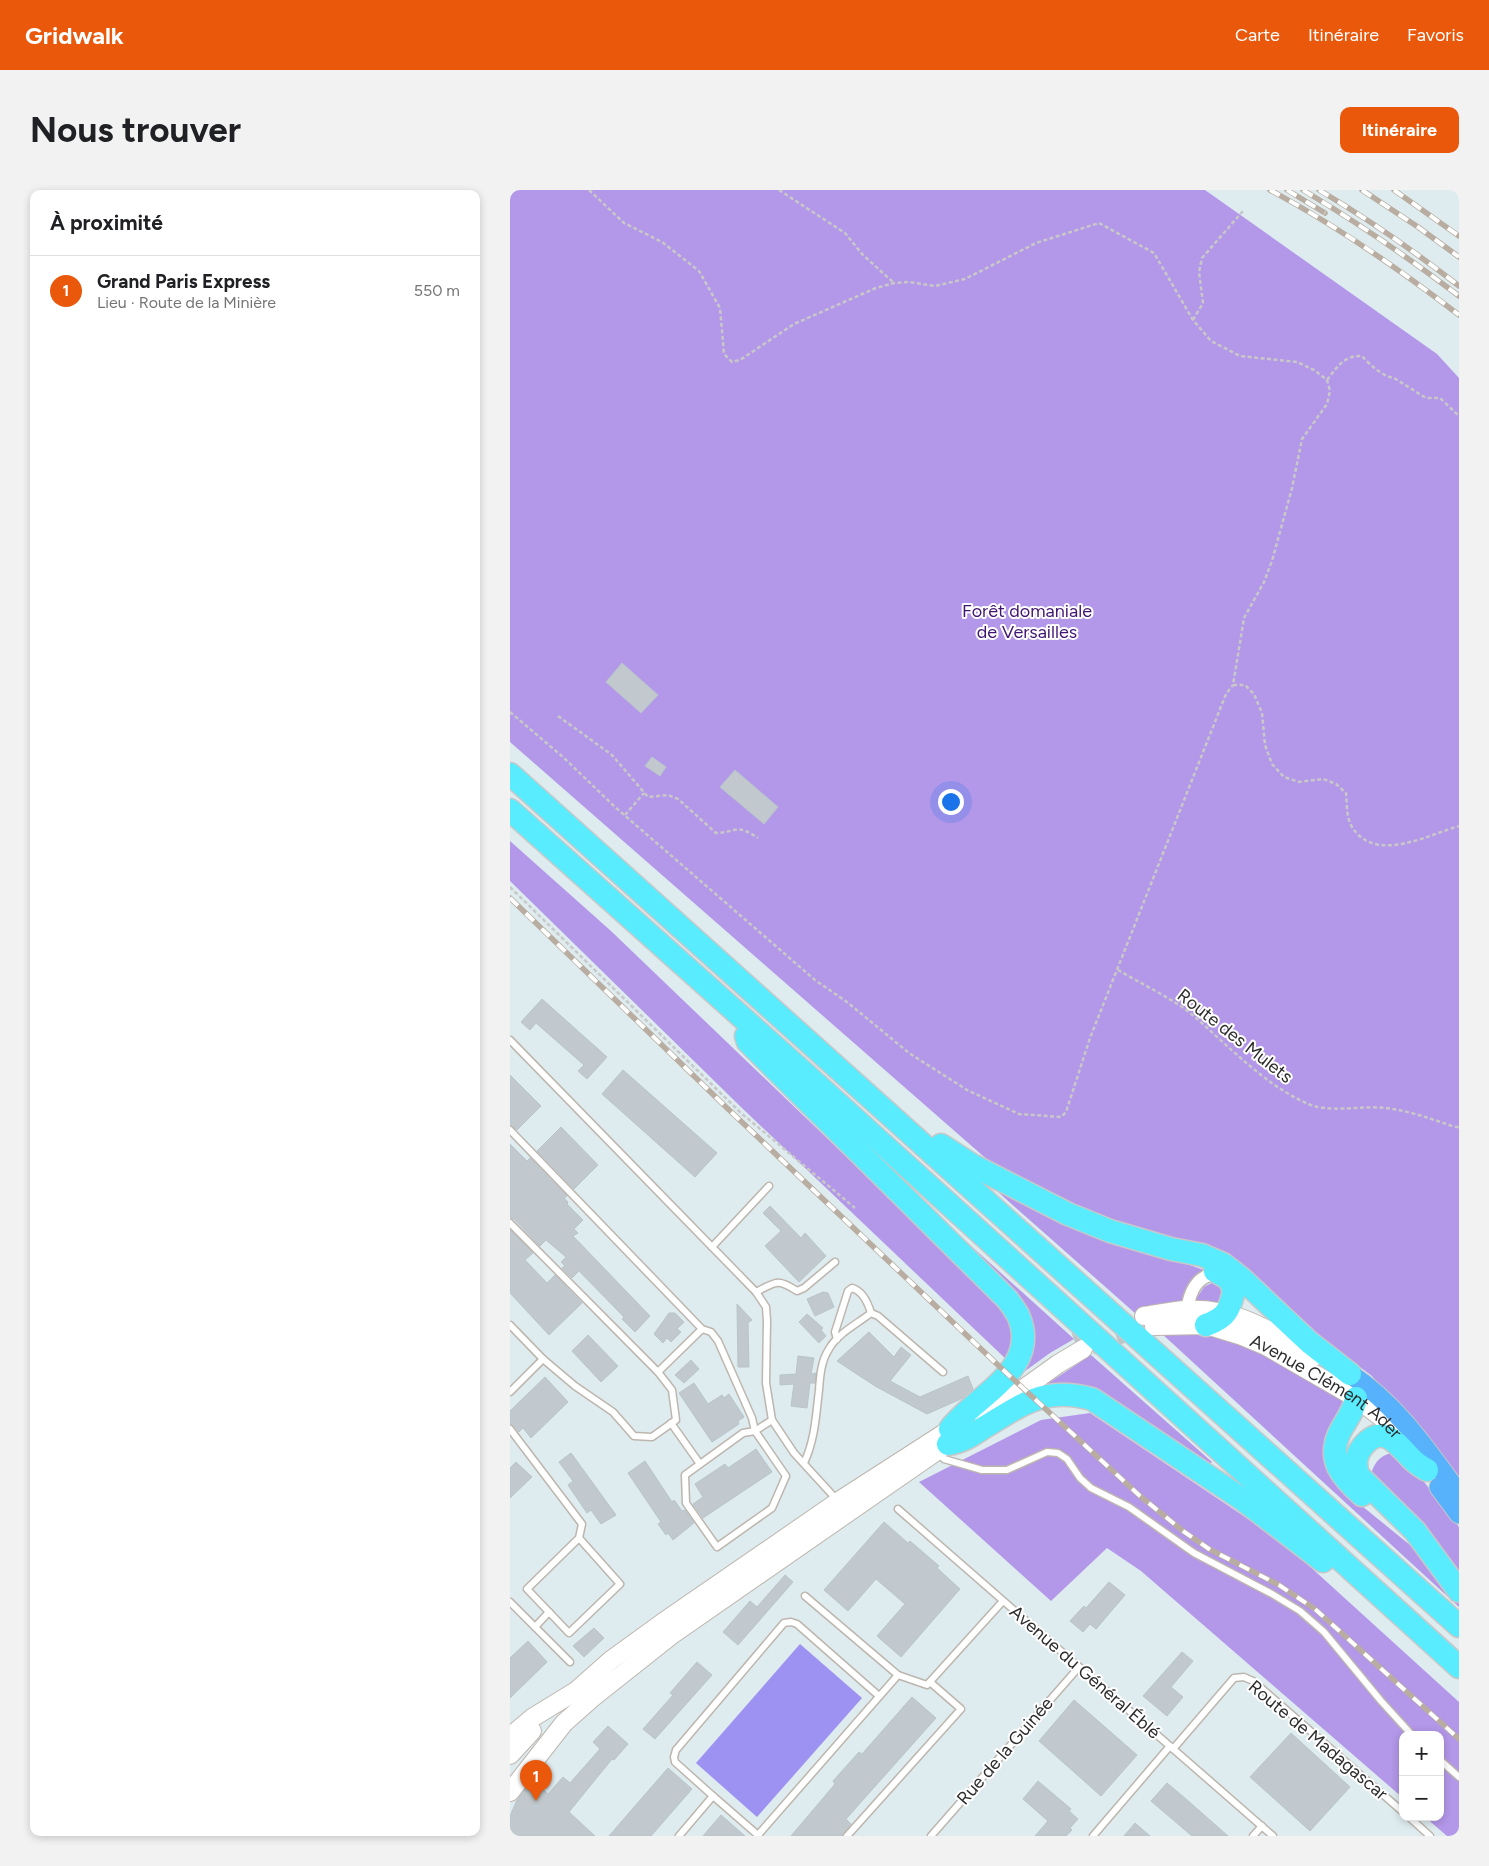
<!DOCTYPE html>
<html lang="fr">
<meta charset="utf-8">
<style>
body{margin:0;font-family:Figtree,sans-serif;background:#f2f2f2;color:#202124}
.controls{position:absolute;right:15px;bottom:15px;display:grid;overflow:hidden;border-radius:10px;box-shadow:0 2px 8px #0003}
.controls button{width:45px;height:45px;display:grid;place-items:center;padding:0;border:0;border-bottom:1px solid #e0e0e0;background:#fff;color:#202124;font:25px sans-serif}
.you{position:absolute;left:440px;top:611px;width:18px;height:18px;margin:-12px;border:4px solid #fff;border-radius:50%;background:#1a73e8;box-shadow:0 0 0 8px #1a73e833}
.badge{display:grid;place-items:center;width:32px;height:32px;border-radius:50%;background:#ea580c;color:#fff;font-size:16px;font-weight:700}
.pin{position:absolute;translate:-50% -41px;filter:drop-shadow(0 1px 2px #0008)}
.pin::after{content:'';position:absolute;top:26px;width:18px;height:15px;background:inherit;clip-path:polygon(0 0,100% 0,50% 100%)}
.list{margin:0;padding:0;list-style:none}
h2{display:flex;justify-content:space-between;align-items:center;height:65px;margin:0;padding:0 20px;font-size:21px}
h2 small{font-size:16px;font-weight:400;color:#757577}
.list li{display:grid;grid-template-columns:32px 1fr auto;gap:15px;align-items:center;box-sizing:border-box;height:70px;padding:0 20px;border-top:1px solid #e0e0e0}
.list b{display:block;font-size:19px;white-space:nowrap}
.list p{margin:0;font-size:16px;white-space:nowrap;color:#757577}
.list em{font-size:16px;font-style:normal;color:#757577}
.map{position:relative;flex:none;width:949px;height:1646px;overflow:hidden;border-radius:10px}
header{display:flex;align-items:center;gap:30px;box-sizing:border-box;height:70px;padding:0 25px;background:#ea580c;color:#fff}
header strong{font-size:24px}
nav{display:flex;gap:28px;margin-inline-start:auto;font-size:18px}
.intro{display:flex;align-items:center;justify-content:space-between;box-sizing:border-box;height:120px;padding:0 30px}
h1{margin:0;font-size:35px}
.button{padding:12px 22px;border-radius:10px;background:#ea580c;color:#fff;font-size:18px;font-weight:700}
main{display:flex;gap:30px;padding:0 30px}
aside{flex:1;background:#fff;border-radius:10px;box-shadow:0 2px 8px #0003}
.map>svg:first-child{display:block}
.green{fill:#b397e9}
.pitch{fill:#9d92f1}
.building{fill:#c1c9ce;stroke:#b7c4cb}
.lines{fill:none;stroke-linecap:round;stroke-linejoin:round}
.secondary-tunnel{stroke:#bbc5c8;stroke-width:18;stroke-dasharray:18 9;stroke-linecap:butt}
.lane-casing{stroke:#bdb6ae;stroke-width:9}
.street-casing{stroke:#bdb6ae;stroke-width:15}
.secondary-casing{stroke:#bdb6ae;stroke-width:20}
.primary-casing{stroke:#c8c8c8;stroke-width:21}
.highway-casing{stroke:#c8c8c8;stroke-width:25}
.path{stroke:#c8c8c8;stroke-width:2.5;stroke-dasharray:4 2.5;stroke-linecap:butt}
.lane{stroke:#fff;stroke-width:6}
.street{stroke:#fff;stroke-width:12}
.secondary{stroke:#fff;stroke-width:18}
.primary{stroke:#57b1fb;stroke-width:19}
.highway{stroke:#59ecff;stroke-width:22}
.rail-casing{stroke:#b8ada0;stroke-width:5.5}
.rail{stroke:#fff;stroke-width:4;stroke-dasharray:11;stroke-linecap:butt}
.labels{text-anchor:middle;stroke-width:4;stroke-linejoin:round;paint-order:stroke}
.park-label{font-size:18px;fill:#411571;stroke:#fff}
.street-label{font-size:18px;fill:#2d2d2d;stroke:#fff}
</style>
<header>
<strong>Gridwalk</strong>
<nav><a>Carte</a><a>Itinéraire</a><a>Favoris</a></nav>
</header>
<div class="intro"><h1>Nous trouver</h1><a class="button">Itinéraire</a></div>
<main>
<aside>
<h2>À proximité<small></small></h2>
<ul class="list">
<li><span class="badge">1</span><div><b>Grand Paris Express</b><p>Lieu · Route de la Minière</p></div><em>550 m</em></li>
</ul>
</aside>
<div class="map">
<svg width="949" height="1646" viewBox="0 0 949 1646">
<rect width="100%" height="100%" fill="#deebef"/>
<g class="green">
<path d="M0 0H695L927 164 949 188V1290L862 1186 793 1135 750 1093 609 1032 496 986 0 552Z"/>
<path d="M0 651 101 741 493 1117 504 1144 498 1171 234 920 0 691Z"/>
<path d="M489 999 668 1071 697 1081 673 1113 626 1124 488 1002Z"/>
<path d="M439 1036 564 1149 540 1163 511 1184 507 1181 522 1151Z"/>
<path d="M707 1090 712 1092 714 1119 684 1112 694 1097Z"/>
<path d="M650 1142H678L726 1149 843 1211 831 1233 836 1303 916 1368 949 1409V1417Z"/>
<path d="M581 1165 702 1272 695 1279 598 1213 528 1200Z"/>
<path d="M580 1223 774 1353 949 1512V1646H937L915 1627H930V1545H893V1608L631 1381 597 1358 541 1411 409 1292 531 1230Z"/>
<path d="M881 1263 908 1284 949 1337V1382L926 1352 865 1291 862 1281C866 1271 870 1266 881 1263Z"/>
</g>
<path class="pitch" d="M290 1454 352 1508 247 1627 186 1573Z"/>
<g class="building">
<path d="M112 473 148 505 131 523 96 492Z"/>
<path d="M142 567 156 577 150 586 135 576Z"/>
<path d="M225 580 268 617 254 634 210 597Z"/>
<path d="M32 809 97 867 77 889 68 881 74 875 26 833 20 840 11 832Z"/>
<path d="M113 880 207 963 185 987 92 904Z"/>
<path d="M0 885 31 916 7 940 0 935Z"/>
<path d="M51 937 88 975 64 999 27 961Z"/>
<path d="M0 954 17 971 20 968 57 1006 54 1008 58 1012 57 1014 73 1030 64 1039 68 1043 63 1046 140 1126 125 1142 112 1129 114 1127 69 1081 62 1088 52 1078 55 1076 51 1072 56 1067 36 1050 30 1056 4 1029 0 1028Z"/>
<path d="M260 1016 291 1048 295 1043 316 1066 289 1092 255 1056 271 1041 253 1023Z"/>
<path d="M0 1040 23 1063 15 1070 37 1093 45 1085 72 1113 39 1145 0 1103Z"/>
<path d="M313 1102 318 1103 324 1117 305 1126 297 1109Z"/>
<path d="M227 1114 242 1130 238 1133 239 1177H228Z"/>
<path d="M159 1123H165L174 1132 167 1139 171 1142 161 1152 157 1148 153 1153 144 1144Z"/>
<path d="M297 1124 313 1138 311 1140 316 1146 309 1153 289 1132Z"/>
<path d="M359 1142 384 1167 391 1157 401 1165 380 1191 410 1207 458 1186 463 1199 453 1208 417 1224 365 1196 327 1171Z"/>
<path d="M78 1145 108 1176 91 1192 62 1161Z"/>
<path d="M288 1166 304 1168 301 1184 306 1183 305 1193H300L297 1218 281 1216 284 1194 270 1195V1185L286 1184Z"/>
<path d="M181 1170 189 1179 174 1193 165 1185Z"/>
<path d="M35 1187 58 1212 21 1248 13 1238 9 1242 4 1236 0 1234V1221Z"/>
<path d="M184 1193 198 1214 212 1205 214 1208 219 1204 234 1227 228 1231 229 1234 202 1252 169 1203Z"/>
<path d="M246 1259 262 1282 193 1328 183 1314 193 1307 185 1294 215 1274 218 1278Z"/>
<path d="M61 1263 106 1325 91 1334 81 1320 77 1323 58 1295 63 1291 49 1272Z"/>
<path d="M135 1271 162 1312 164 1310 172 1321 175 1320 184 1333 163 1350 158 1343 156 1345 148 1334 151 1332 118 1283Z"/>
<path d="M6 1272 22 1287 0 1308V1278Z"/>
<path d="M374 1332 398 1353 400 1351 429 1376 427 1378 450 1399 391 1467 367 1446 395 1414 366 1389 338 1421 314 1400Z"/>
<path d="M275 1385 283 1392 228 1455 213 1442 240 1411 247 1417Z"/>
<path d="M599 1392 615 1405 586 1439 580 1434 573 1442 560 1431 574 1416 576 1418Z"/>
<path d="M84 1438 94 1448 74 1467 63 1456Z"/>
<path d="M18 1451 37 1472 0 1508V1468Z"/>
<path d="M672 1462 683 1471 661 1497 673 1507 657 1526 633 1506Z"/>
<path d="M187 1472 202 1485 145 1549 133 1539 163 1505 160 1503Z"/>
<path d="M402 1507 426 1528 336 1629 341 1634 332 1646H281L325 1594 323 1591 349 1562 352 1564Z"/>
<path d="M564 1510 627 1565 591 1606 529 1551Z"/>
<path d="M98 1536 118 1554 104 1570 102 1569 59 1622 85 1646H0V1626L7 1610 23 1590 38 1604 53 1587 60 1593 90 1559 83 1552Z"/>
<path d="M781 1543 840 1597 800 1641 740 1587Z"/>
<path d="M158 1578 182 1599 141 1646H99Z"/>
<path d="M528 1591 561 1619 559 1621 568 1629 560 1638 562 1640 556 1646H525L538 1631 513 1609Z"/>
<path d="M657 1593 676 1609 718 1646H682L641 1611Z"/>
<path d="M211 1625 235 1646H193Z"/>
<path d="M625 1633 640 1646H614Z"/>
</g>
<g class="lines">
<g class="secondary-tunnel">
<path d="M565 1152 591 1142"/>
<path d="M581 1156 610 1145 644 1136"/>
</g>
<defs>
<g id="lane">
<path d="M0 850 246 1102 256 1117 257 1131 256 1193 262 1230 284 1263 327 1310"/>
<path d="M0 940 192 1139 148 1182"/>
<path d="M0 1033 148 1182 162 1200 166 1230 142 1247 124 1246 103 1222 65 1196 33 1169 0 1135"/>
<path d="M202 1057 259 996"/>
<path d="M246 1102C266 1092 267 1088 287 1101L294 1098 325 1072"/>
<path d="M192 1139 201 1142 208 1151 242 1228 245 1241 262 1230"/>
<path d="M327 1149 325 1142 338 1101 342 1098C353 1101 358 1113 361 1123"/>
<path d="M0 1202 33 1169"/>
<path d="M161 1233 190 1274"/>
<path d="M0 1239 72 1334 69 1348 17 1399 59 1443 110 1394 69 1348"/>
<path d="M245 1241 276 1286 262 1318 207 1357 176 1313 175 1285 233 1243Z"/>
<path d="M428 1262 434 1269 472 1280H497L537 1262 548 1263 557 1269 570 1288 581 1298 619 1317 684 1363 762 1404 790 1421 814 1442 871 1511 902 1545"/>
<path d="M294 1273C305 1250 306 1225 309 1200 310 1186 311 1171 319 1159 327 1144 347 1134 361 1123L368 1126 433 1182"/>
<path d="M388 1319 763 1646"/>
<path d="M0 1412 60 1472"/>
<path d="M25 1437 39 1422"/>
<path d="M388 1485 417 1495 493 1411"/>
<path d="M663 1559 724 1488 734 1487 743 1491 893 1622"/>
<path d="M930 1570 949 1587"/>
<path d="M203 1606 165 1572 164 1567 166 1560 274 1433 281 1432 287 1434 369 1506"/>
<path d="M899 1627 920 1646"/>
<path d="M248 1645 388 1485 295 1406"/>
<path d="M169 1646 203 1606 249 1646"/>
<path d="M337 1646 451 1519 420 1492"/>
<path d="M421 1646 569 1477"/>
<path d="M583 1646 660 1556"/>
<path d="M743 1646 752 1636"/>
</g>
<path id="street" d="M677 1120C680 1099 688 1084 710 1083"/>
<g id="secondary">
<path d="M634 1126C647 1124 661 1121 675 1120 726 1116 764 1144 806 1166"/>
<path id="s1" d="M644 1136 696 1135 732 1146 756 1156 846 1208 871 1227 897 1255"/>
<path d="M474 1227 548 1174 573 1159"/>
<path d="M0 1547 22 1528 66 1501 101 1470 152 1433 329 1311 433 1244"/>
<path d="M0 1565 22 1541"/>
<path d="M0 1602 54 1533 81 1509 163 1444 447 1247"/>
</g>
<g id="primary">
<path d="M840 1184C886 1214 917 1260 949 1304"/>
<path d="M929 1297 949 1324"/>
</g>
<g id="highway">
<path d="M0 584 949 1436"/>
<path d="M0 620 291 880 949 1477"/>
<path d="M236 846 238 852 497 1109C501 1114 505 1120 508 1125 532 1179 466 1205 440 1239"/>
<path d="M431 955 462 975 558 1024 600 1041 661 1059 692 1065 713 1074 731 1088 799 1152 840 1184"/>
<path d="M696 1135C716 1128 720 1120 724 1100L719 1089 705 1081"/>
<path d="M846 1208C844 1222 835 1231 829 1244 817 1271 833 1288 852 1305"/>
<path d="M438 1254C452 1252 461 1246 473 1238 513 1214 534 1196 582 1209L732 1309 813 1371"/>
<path d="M917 1280C912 1277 907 1274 904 1271 889 1257 874 1231 853 1256 845 1266 845 1274 848 1285L905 1341 949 1401"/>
</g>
</defs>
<use href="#lane" class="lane-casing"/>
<use href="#street" class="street-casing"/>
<use href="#secondary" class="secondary-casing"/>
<use href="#primary" class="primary-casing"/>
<use href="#highway" class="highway-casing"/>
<g class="path">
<path d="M79 0 114 33 152 52 189 81 210 118 214 164 222 172 230 170 284 134 366 98 384 93 399 92 425 96 455 89 526 53 589 33 644 63 683 130 701 151 730 166 787 172 804 180 817 190 820 201 817 214 792 249 782 298 762 371 754 392 734 428 723 495"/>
<path d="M269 0 335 43 353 65 384 93"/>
<path d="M683 130 693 113 689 82 692 68 733 21"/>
<path d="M817 190C827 177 834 165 852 166 860 175 872 186 884 188L916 208H930L949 226"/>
<path d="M723 495H735L744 504 752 523 755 555 762 574 774 587 789 592 813 589 826 594 836 603C837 614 836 627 842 637 865 674 918 645 949 636"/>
<path d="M0 522 53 567 105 617 305 790 337 812 399 863 457 900 509 924 551 927 556 922 580 848 716 504 723 495"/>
<path d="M48 526 102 565 138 607 158 605 168 609 206 643C229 642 225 633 248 648"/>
<path d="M115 625 134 603"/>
<path d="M0 697 231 923 345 1018"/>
<path d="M608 780C630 793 661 808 680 823 717 854 752 893 796 913 818 924 851 915 876 918 900 921 922 929 945 937H949"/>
</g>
<use href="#lane" class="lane"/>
<use href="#street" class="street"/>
<use href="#secondary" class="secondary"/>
<use href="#primary" class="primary"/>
<use href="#highway" class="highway"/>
<defs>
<g id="rail">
<path d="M760 0C827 36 889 79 949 125"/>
<path d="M777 0 815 23"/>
<path d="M793 0C848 33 899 68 949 106"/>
<path d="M809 0C858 29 904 61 949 96"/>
<path d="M852 0 908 37 949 67"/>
<path d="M884 0 949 46"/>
<path d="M0 708 216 917 489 1176 630 1306 673 1341 699 1359 769 1395 805 1419 949 1549"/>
</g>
</defs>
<use href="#rail" class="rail-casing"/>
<use href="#rail" class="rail"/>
</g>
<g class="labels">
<g class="park-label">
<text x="517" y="427">Forêt domaniale<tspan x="517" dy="21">de Versailles</tspan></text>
</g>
<g class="street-label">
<text transform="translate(725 846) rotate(38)" y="6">Route des Mulets</text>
<text dy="6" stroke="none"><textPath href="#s1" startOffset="188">Avenue Clément Ader</textPath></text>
<text transform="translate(575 1482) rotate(41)" y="6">Avenue du Général Éblé</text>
<text transform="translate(808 1550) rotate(40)" y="6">Route de Madagascar</text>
<text transform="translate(495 1561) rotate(-49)" y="6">Rue de la Guinée</text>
</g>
</g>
</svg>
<div class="controls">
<button>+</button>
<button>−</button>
</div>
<div class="you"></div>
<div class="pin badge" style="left:26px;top:1611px">1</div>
</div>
</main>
